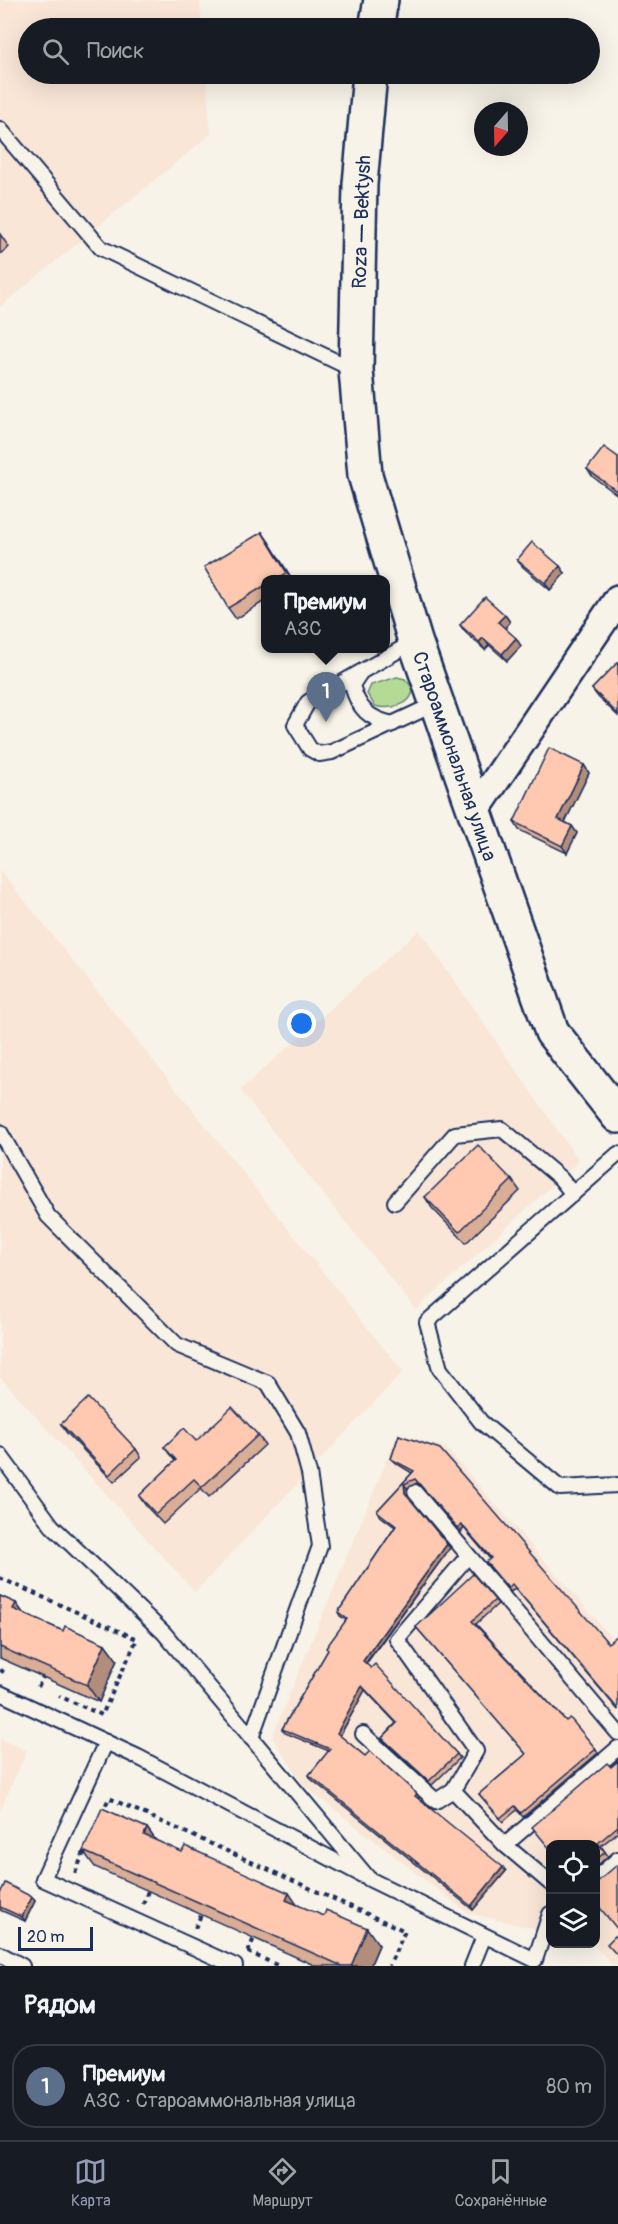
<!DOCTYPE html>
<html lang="ru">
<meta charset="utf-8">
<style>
body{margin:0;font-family:Pangolin,sans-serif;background:#20242c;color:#f1f3f6}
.controls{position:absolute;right:18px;bottom:18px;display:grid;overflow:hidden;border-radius:12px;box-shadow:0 6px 24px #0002}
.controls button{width:54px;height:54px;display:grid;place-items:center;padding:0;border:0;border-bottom:2px solid #363941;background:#171b24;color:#f1f3f6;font:30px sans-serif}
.compass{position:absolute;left:474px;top:102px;width:54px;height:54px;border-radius:50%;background:#171b24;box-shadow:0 6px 24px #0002;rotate:200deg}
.scale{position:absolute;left:18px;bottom:15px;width:75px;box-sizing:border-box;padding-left:6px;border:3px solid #1b2f5e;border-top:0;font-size:16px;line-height:21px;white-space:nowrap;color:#1b2f5e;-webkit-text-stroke:4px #f7f3e8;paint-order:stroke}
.you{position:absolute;left:302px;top:1024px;width:21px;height:21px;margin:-15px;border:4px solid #fff;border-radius:50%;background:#1a73e8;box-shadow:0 0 0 9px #1a73e833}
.badge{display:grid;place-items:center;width:39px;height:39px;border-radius:50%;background:#919bb2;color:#fff;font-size:20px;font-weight:700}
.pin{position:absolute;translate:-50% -50px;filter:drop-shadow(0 2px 3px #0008)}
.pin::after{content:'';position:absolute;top:32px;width:21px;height:18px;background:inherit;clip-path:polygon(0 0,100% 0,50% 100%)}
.popup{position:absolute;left:261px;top:575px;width:129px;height:78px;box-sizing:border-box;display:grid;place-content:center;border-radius:12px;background:#171b24;filter:drop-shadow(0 2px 4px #0005);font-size:20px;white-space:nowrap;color:#9ea1a6}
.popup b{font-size:22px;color:#f1f3f6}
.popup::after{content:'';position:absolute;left:50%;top:100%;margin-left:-12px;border:12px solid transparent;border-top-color:#171b24}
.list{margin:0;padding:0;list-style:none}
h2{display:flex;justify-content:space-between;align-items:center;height:78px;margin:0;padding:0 24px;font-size:26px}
h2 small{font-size:20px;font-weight:400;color:#9ea1a6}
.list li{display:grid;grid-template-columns:39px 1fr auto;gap:18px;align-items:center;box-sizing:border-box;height:84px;margin:0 12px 12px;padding:0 12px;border:2px solid #363941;border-radius:24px}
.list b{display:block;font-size:22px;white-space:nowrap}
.list p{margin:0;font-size:20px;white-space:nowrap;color:#9ea1a6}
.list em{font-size:20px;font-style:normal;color:#9ea1a6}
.icon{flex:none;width:33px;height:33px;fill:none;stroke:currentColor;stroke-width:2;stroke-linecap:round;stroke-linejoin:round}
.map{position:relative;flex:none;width:618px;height:1966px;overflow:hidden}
.search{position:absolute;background:#171b24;box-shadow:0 6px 24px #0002;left:18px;right:18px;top:18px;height:66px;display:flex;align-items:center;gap:15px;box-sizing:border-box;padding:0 21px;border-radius:33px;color:#9ea1a6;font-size:22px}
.sheet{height:174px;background:#171b24}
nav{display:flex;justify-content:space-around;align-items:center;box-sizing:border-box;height:84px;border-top:2px solid #363941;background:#171b24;font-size:16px;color:#9ea1a6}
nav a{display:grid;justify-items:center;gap:3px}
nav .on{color:#919bb2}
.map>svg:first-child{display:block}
.built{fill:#f9e6d7}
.green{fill:#b5da95;stroke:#68847a;stroke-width:1.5}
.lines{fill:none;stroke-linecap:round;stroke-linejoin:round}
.lane-casing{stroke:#1b2f5e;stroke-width:18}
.street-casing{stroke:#1b2f5e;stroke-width:32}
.secondary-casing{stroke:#1b2f5e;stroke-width:38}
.path{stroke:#1b2f5e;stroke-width:4;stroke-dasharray:4.5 4.5;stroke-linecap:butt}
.lane{stroke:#f7f3e8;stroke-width:14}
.street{stroke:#f7f3e8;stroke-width:27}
.secondary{stroke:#f7f3e8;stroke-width:33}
.wall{fill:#daad97;stroke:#1b2f5e;stroke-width:1.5}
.shaded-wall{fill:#b28d7b;stroke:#1b2f5e;stroke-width:1.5}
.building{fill:#fec9b0;stroke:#1b2f5e;stroke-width:1.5}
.labels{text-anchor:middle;stroke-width:4.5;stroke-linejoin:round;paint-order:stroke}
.street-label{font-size:20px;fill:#1b2f5e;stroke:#f7f3e8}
</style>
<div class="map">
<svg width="618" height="1966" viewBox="0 0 618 1966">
<rect width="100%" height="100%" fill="#f7f3e8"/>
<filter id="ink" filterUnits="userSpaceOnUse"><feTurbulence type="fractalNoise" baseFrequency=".0167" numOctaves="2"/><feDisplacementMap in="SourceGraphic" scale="12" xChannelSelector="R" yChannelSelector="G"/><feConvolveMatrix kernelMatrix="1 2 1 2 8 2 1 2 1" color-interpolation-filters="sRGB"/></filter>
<g filter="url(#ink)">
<g class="built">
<path d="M0 0H200L202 28H28V74H206L211 134 0 307Z"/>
<path d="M0 870 403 1372 195 1592 0 1377Z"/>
<path d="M419 930 579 1161 416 1310 240 1090Z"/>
<path d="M398 1433 446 1448 618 1645V1966H613L593 1944H596V1844H550V1932L468 1913 304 1786 272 1737Z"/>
<path d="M0 1739 27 1751 0 1811Z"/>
</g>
<path class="green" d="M397 677 405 679 413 688C413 706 389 710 375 706L367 694 371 685Z"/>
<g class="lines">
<defs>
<g id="lane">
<path d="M0 129 101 248 354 370"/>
<path d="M415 641 308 702 295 725 310 749 319 754 332 752 437 703"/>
<path d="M360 673 352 685C358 709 369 719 393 724"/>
<path d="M0 1132 48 1216 177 1345 268 1383 298 1433 309 1473 320 1546 251 1738"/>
<path d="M618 1154 427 1322 440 1369 481 1422 560 1488 618 1485"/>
<path d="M395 1202 455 1134 502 1129 560 1178 573 1194"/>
<path d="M0 1455 52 1526 164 1633 369 1879 535 1960 550 1914"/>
<path d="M415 1492 618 1733"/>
<path d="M468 1556 397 1639 476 1751 453 1790 505 1845 550 1883"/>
<path d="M0 1693 138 1757 362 1875"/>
<path d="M363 1734 436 1801 453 1790"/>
<path d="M106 1742 43 1879 235 1966"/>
<path d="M505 1845 618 1748"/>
<path d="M596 1878 618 1859"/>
<path d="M0 1954 22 1966"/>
<path d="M472 1966 484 1936"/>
</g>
<path id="street" d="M475 811 618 599"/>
<g id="secondary">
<path d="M376 28 381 0"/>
<path d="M370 74 360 184 356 370 365 475 415 641 552 1032 618 1116"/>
</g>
</defs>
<use href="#lane" class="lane-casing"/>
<use href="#street" class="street-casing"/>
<use href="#secondary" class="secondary-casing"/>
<g class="path">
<path d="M0 1578 137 1639 102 1715 59 1696"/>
<path d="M0 1670 8 1674"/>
<path d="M38 1687 43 1677"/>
<path d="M102 1813 109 1798 405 1931 389 1966"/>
<path d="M75 1873 85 1850"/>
<path d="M143 1904 148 1891"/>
<path d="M195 1928 201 1915"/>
<path d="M248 1952 279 1966"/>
<path d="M248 1952 254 1938"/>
</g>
<use href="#lane" class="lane"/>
<use href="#street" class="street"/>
<use href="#secondary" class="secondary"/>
</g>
<g class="wall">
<path d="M0 234 9 247 0 254Z"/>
<path d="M618 457V495L593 477 587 469Z"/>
<path d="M262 532 292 579H266V600L236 619 228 608Z"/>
<path d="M517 560 565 573 550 590 523 567Z"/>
<path d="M505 615 510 622 505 628 521 646 507 661 489 645 485 650 465 632 460 625Z"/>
<path d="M618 662V716L598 697 592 689Z"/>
<path d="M584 765 589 773 565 822 572 826 577 833 567 853 519 830 514 822Z"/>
<path d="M512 1180 520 1191 466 1243 432 1208 425 1197Z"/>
<path d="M61 1424 136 1449 141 1457 114 1482 66 1432Z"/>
<path d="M258 1435 265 1445 209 1497 201 1488 163 1524 146 1506 139 1496 175 1461 164 1447 196 1441Z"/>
<path d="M399 1435 618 1710 515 1588 511 1592 489 1566 490 1559 464 1528 461 1532 417 1483 407 1488 408 1497 450 1548 366 1664 457 1754 460 1758 432 1785 385 1742 382 1738 396 1723 365 1690 340 1736 365 1756 417 1794 419 1798 418 1799 506 1871 473 1910 311 1779 309 1775 329 1751 285 1733 282 1729 346 1620 340 1616 338 1612 395 1527 379 1515 377 1511 412 1473 394 1462 391 1459Z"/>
<path d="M0 1596 16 1603 23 1613 63 1631 105 1644 117 1660 99 1702 0 1658Z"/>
<path d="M495 1600 498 1604 476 1624 566 1721 596 1749 598 1753 523 1817 517 1810 503 1822 479 1794 526 1754 416 1627Z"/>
<path d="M618 1761V1832L601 1846 608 1856 596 1867V1845L611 1767Z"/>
<path d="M147 1828 156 1841 297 1905 379 1945 370 1966H316L95 1867 83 1851Z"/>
<path d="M0 1894 32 1897 35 1901 25 1921 0 1910Z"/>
</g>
<g class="shaded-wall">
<path d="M262 532 269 542 292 579 287 573Z"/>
<path d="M560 566 565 573 550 590 545 583Z"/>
<path d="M505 615 510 622 503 630 498 622Z"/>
<path d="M483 638 489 645 485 650 479 642Z"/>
<path d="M516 638 521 646 507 661 502 654Z"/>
<path d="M584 765 589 773 563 826 558 819Z"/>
<path d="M572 826 577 833 567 853 562 846Z"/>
<path d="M404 1484 407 1488 408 1497 405 1493Z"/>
<path d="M461 1524 464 1528 461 1532 458 1529Z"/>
<path d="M447 1544 450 1548 365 1664 363 1661Z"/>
<path d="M16 1603 27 1619 13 1609Z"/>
<path d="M105 1644 117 1660 99 1702 87 1685Z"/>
<path d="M362 1686 365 1690 339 1737 337 1733Z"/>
<path d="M147 1828 159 1845 144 1835Z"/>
<path d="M503 1867 506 1871 473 1910 471 1906Z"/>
<path d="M289 1893 300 1909 286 1900Z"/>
<path d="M32 1897 35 1901 25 1921 22 1917Z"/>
<path d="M367 1928 379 1945 370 1966H351Z"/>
</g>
<g class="building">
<path d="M604 447 618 457V492L587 469Z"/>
<path d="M262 532 287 573 276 579H266V585L228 608 204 567Z"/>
<path d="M532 542 560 566 545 583 517 560Z"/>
<path d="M485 597 505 615 498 622 516 638 502 654 483 638 479 642 460 625Z"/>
<path d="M618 662V714L592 689Z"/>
<path d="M549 748 584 765 558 819 572 826 562 846 514 822Z"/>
<path d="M478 1145 512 1180 459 1232 425 1197Z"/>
<path d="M88 1398 136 1449 109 1475 61 1424Z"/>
<path d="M232 1407 258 1435 202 1487 194 1479 156 1514 139 1496 176 1460 164 1447 184 1428 196 1441Z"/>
<path d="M399 1435 440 1449 608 1643 618 1635V1709L512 1584 508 1588 486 1562 491 1558 461 1524 458 1529 415 1479 404 1484 405 1493 447 1544 363 1661 371 1668 375 1664 457 1754 429 1781 382 1738 397 1723 362 1686 337 1733 365 1756 370 1751 417 1794 415 1796 503 1867 471 1906 309 1775 330 1749 282 1729 328 1650 326 1648 347 1619 338 1612 396 1526 377 1511 414 1471 391 1459Z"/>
<path d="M473 1574 495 1600 472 1621 566 1721 570 1718 596 1749 521 1813 515 1806 500 1818 479 1794 526 1754 416 1627Z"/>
<path d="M0 1596 16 1603 13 1609 63 1631 65 1626 105 1644 87 1685 0 1647Z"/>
<path d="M618 1761V1826L598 1843 605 1852 596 1860V1845H550V1849L532 1827 607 1763 611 1767Z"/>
<path d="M102 1808 147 1828 144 1835 182 1852 185 1846 289 1893 286 1900 324 1916 326 1910 367 1928 351 1966H342L83 1851Z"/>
<path d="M617 1865 618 1866V1930L596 1903V1883Z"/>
<path d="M5 1883 32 1897 22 1917 0 1907V1894Z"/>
<path d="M618 1933V1956L607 1944Z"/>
</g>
</g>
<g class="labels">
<g class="street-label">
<text transform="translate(361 222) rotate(-88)" y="7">Roza — Bektysh</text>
<text transform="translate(455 756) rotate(71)" y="7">Староаммональная улица</text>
</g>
</g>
</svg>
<div class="controls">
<button><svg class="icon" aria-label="locate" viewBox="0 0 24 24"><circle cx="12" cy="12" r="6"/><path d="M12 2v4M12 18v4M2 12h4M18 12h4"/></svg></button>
<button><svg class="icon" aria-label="layers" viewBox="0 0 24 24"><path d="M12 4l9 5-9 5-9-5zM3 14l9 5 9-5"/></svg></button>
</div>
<svg class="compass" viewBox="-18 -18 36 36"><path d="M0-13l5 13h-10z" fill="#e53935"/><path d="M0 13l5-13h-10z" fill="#9ea1a6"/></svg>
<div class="scale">20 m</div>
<div class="you"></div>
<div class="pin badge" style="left:326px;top:722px;background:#5c6f8a">1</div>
<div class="popup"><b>Премиум</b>АЗС</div>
<div class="search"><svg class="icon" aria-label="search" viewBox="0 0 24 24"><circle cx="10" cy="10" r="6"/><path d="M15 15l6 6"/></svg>Поиск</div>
</div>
<section class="sheet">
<h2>Рядом<small></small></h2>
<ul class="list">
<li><span class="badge" style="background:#5c6f8a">1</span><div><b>Премиум</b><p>АЗС · Староаммональная улица</p></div><em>80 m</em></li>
</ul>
</section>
<nav>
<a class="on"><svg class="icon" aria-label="map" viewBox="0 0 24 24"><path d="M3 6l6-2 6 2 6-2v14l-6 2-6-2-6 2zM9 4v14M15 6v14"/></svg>Карта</a>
<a><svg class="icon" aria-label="directions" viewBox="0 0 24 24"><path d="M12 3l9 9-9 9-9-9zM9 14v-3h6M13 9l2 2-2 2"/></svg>Маршрут</a>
<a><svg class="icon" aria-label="saved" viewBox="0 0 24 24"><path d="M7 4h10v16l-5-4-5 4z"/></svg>Сохранённые</a>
</nav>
